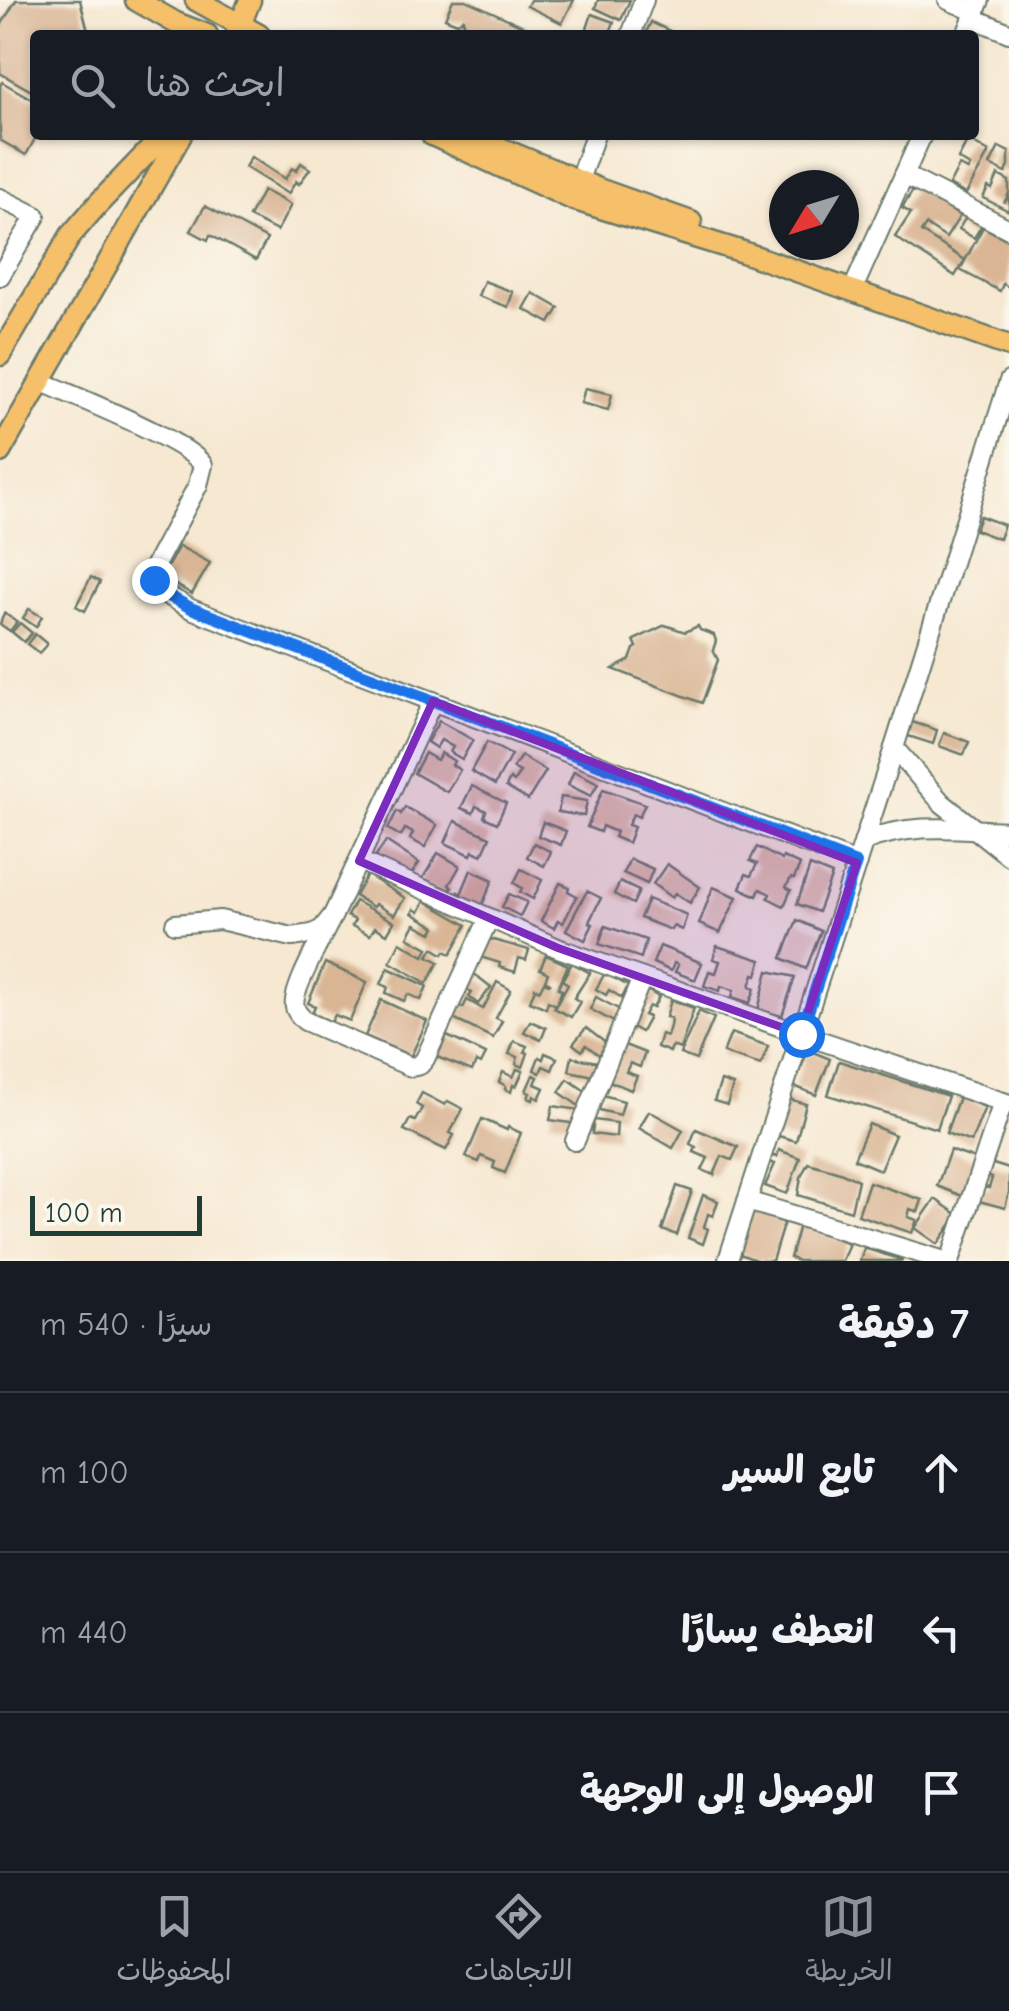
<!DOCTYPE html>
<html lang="ar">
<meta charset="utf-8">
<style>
body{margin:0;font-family:"Comic Neue","Playpen Sans Arabic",sans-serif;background:#242831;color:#f1f3f6;direction:rtl}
.compass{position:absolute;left:769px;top:170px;width:90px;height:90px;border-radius:50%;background:#171b24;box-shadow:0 2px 8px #0004;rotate:232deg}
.scale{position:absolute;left:30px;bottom:25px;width:172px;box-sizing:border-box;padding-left:10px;border:5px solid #1f3d34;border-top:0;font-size:28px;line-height:35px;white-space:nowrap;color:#1f3d34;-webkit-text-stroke:8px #fbf7ec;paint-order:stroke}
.stop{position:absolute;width:30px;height:30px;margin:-22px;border:8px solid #1a73e8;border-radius:50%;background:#fff}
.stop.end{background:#1a73e8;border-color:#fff;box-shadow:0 2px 10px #0008}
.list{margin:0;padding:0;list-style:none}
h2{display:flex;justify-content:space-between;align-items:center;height:130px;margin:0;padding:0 40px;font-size:42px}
h2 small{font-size:32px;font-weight:400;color:#9ea1a6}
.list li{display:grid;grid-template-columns:65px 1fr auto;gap:30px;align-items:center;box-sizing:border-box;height:160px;padding:0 40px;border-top:2px solid #363941}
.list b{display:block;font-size:38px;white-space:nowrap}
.list em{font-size:32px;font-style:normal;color:#9ea1a6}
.icon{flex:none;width:55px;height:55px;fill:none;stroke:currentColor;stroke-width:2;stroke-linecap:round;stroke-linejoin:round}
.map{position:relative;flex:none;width:1009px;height:1261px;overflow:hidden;direction:ltr}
.search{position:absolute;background:#171b24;box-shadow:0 2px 8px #0004;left:30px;right:30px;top:30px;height:110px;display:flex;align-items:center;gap:25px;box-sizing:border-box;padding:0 35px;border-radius:10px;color:#9ea1a6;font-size:38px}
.sheet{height:610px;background:#171b24}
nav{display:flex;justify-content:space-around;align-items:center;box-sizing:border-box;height:140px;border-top:2px solid #363941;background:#171b24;font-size:28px;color:#9ea1a6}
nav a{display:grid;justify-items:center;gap:5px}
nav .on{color:#8c9099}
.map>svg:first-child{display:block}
.building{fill:#d9b594}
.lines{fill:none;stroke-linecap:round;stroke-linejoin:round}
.minor-casing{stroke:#6a796b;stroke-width:22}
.major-casing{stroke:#6a796b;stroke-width:25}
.minor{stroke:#fff;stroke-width:18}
.major{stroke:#f6c06b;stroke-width:20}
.route{stroke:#1a73e8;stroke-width:12}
.marked{fill:#7b2cbf;fill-opacity:0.2;stroke:#7b2cbf;stroke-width:8;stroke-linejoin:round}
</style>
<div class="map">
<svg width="1009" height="1261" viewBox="0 0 1009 1261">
<rect width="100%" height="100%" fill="#fbf7ec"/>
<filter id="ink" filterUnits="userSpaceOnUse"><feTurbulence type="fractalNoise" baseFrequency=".01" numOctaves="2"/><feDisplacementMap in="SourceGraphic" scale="20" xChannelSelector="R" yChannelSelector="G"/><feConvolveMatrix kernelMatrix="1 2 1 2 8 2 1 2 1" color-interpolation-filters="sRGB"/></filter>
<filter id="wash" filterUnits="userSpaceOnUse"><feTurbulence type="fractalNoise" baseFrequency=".0048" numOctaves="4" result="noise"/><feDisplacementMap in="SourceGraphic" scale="40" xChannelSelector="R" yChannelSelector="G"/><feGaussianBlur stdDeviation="2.25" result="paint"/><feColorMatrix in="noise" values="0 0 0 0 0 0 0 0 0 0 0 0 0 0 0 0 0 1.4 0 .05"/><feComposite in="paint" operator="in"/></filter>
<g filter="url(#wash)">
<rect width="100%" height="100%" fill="#f6e8d1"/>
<g id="blocks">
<g class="building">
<path d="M16 0H80L89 35H35V93L0 73V27Z"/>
<path d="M453 0H466L543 35H485L488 30 479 35H467L460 32 464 22 463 19 457 23 445 18Z"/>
<path d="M530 0H574L562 23 527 6Z"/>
<path d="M598 0H630L621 20 595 8Z"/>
<path d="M592 14 614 22 609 35 585 34Z"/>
<path d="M651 22 678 35H645Z"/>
<path d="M2 82 35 101V135H37L26 155 0 140V86Z"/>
<path d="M968 140 989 152 966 194 949 185 959 166 968 170 970 166 958 159Z"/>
<path d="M999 147 1009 152V166L1006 173 990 165Z"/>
<path d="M251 157 285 179 292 168 296 171 301 163 310 169 299 184 296 181 288 194 245 167Z"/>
<path d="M998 175 1009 181V193L1004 203 1009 196V211L983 198 988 187 992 189Z"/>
<path d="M915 187 960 216 946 238 926 225 921 232 965 260 955 276 895 237 911 213 902 208Z"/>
<path d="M263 190 291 205 277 231 249 217Z"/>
<path d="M205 206 267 239 256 260 210 235 208 240 191 231Z"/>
<path d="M967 215 982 225 974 238 959 229Z"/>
<path d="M983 227 1004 238 1009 228V287L1003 284 1000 291 960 270Z"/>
<path d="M484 281 513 292 508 307 478 296Z"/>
<path d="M533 293 559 308 550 323 524 309Z"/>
<path d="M585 388 612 394 608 410 581 403Z"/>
<path d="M980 516 1004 525 999 539 975 530Z"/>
<path d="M179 546 210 563 192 594 162 577Z"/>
<path d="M91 577 100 582 85 611 76 606Z"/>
<path d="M29 609 42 617 36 627 23 618Z"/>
<path d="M4 613 17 622 10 631 0 624Z"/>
<path d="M20 623 32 633 24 642 12 632Z"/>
<path d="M665 625 685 632 698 626 700 630 714 635 716 641 713 650 718 660 702 703 613 669 630 660 634 649 637 647 634 640Z"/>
<path d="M35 634 47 644 39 653 27 644Z"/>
<path d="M439 721 473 740 462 759 450 752 453 747 441 740 436 748 427 742Z"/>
<path d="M912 722 937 730 933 744 908 736Z"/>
<path d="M944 733 969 742 964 755 939 746Z"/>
<path d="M487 742 511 755 495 785 471 771Z"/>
<path d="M425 753 437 760 441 753 454 761 452 765 460 770 447 792 414 773Z"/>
<path d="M521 756 546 771 528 800 506 787 510 779 514 782 520 772 513 768Z"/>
<path d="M574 771 598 783 591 796 568 785Z"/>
<path d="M472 786 506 803 497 823 484 817 486 811 476 806 473 813 461 808Z"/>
<path d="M603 789 645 804 639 817 633 814 628 825 634 827 628 843 614 837 616 832 602 826 600 832 587 827Z"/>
<path d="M561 797 587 801 584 816 558 812Z"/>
<path d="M405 807 437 825 425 847 410 839 413 833 405 829 401 836 388 829 397 811 401 814Z"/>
<path d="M455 821 490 837 482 855 473 851 471 855 445 843Z"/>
<path d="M543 822 566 831 561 845 538 836Z"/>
<path d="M386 841 419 863 409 878 372 862Z"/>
<path d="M534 843 551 852 544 866 527 857Z"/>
<path d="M757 847 782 860 783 857 800 865 794 879 791 878 786 887 791 890 784 906 768 898 770 894 760 889 757 896 740 888 746 874 751 876 757 864 750 861Z"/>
<path d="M438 853 460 866 449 885 452 887 445 898 420 883Z"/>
<path d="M630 859 653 869 647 884 623 873Z"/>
<path d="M667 864 700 887 690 903 675 893 672 898 653 884Z"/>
<path d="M810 866 832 875 818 912 797 904Z"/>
<path d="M521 869 542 880 533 899 520 892 522 888 514 883Z"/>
<path d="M471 870 493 880 479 912 455 902 458 892 461 894Z"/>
<path d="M367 875 405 898 394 915 375 904 373 907 355 896Z"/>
<path d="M620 882 639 891 633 904 614 894Z"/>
<path d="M560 883 569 887 568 891 577 896 563 923 558 920 554 928 541 921Z"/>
<path d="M713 887 737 897 720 933 699 924Z"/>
<path d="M587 891 601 898 589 922 593 924 585 940 566 930Z"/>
<path d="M509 894 527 902 520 916 502 907Z"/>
<path d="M648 899 687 915 682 930 673 926 671 930 640 918Z"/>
<path d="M355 901 394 922 387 934 375 927 370 935 352 926 355 920 347 916Z"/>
<path d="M425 901 467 925 451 954 445 951 443 954 433 948 428 956 439 962 427 983 390 962 400 942 424 956 428 948 408 937 415 924 432 933 436 927 412 913 414 909 419 912Z"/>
<path d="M797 920 821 931 806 969 782 958Z"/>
<path d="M605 926 646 940 641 958 599 944Z"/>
<path d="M486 938 529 950 526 960 519 958 515 972 499 967 500 963 480 957Z"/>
<path d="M660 946 702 963 695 980 675 972 678 965 674 963 671 971 653 963Z"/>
<path d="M717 946 761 960 757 975 754 974 750 986 755 988 750 1003 732 997 734 990 721 986 720 991 704 986 709 971 716 973 720 961 713 959Z"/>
<path d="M546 955 568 965 558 988 562 990 556 1005 548 1001 546 1008 530 1001 535 988 540 990 544 982 549 984 550 983 545 980 548 973 540 969Z"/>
<path d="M325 963 367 982 350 1021 335 1015 331 1022 312 1013 315 1006 308 1003Z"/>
<path d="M572 963 590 973 574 998 580 1002 571 1017 554 1008 568 984 562 980Z"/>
<path d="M388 968 427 986 421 1000 408 994 404 1001 386 993 388 987 381 984Z"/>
<path d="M768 971 795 977 782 1016 758 1010Z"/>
<path d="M473 973 491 987 478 1004 469 997 472 993 463 987Z"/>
<path d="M605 973 628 986 622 998 609 990 606 995 596 989Z"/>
<path d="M497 982 511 990 496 1018 502 1021 493 1038 451 1018 458 1006 463 1008 467 1000 483 1009Z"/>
<path d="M643 988 659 997 653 1008 649 1006 644 1015 649 1017 641 1032 625 1023Z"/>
<path d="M596 997 620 1010 614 1022 590 1009Z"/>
<path d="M381 1000 427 1021 411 1056 365 1036Z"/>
<path d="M671 1000 694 1008 680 1049 672 1046 670 1052 657 1047 661 1034 667 1036 670 1026 671 1018 666 1017Z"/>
<path d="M699 1011 714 1018 696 1060 680 1054Z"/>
<path d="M530 1021 546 1028 541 1040 524 1032Z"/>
<path d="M586 1028 607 1044 599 1055 586 1045 582 1051 573 1044Z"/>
<path d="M731 1033 768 1046 761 1065 723 1053Z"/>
<path d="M447 1036 486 1054 481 1064 476 1062 472 1071 437 1057Z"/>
<path d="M514 1041 527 1046 525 1052 528 1053 523 1067 516 1064 518 1057 509 1054Z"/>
<path d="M622 1044 645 1053 640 1067 630 1063 626 1072 637 1076 631 1090 607 1080Z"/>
<path d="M808 1050 830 1059 816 1095 794 1086Z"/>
<path d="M545 1053 557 1058 552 1070 543 1066 540 1073 534 1070 539 1057 543 1059Z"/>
<path d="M572 1057 597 1062 594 1076 569 1071Z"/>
<path d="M839 1061 948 1096 937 1129 828 1095Z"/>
<path d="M517 1069 523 1071 516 1087 513 1085 511 1092 505 1089 506 1086 499 1082 503 1072 513 1077Z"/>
<path d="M533 1075 538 1077 535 1084 544 1088 539 1099 534 1096 533 1100 528 1098 530 1093 526 1091Z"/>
<path d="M568 1079 588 1093 579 1106 559 1092Z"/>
<path d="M721 1081 733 1085 727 1105 714 1101Z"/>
<path d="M422 1093 445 1105 448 1101 463 1109 450 1133 454 1135 446 1150 404 1130 410 1119 415 1121 422 1108 416 1104Z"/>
<path d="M603 1095 624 1101 620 1115 599 1110Z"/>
<path d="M782 1097 806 1104 796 1141 775 1135Z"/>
<path d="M959 1097 985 1107 971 1142 946 1133Z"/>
<path d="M553 1106 579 1110 577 1124 550 1120Z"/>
<path d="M649 1111 683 1130 673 1148 639 1128Z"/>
<path d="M482 1119 507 1130 508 1127 521 1133 505 1173 493 1168 495 1162 481 1156 479 1162 466 1157Z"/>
<path d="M594 1120 617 1123 616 1137 592 1134Z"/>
<path d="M869 1124 895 1135 880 1170 854 1159Z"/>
<path d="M696 1129 738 1147 732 1160 722 1156 714 1175 702 1170 708 1158 694 1152 696 1147 690 1144Z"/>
<path d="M779 1150 800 1158 787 1194 765 1186 775 1164 769 1162 771 1155 777 1157Z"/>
<path d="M950 1150 975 1159 962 1196 937 1186Z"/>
<path d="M808 1163 840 1172 858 1180 851 1211 798 1195 801 1177Z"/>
<path d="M990 1163 1009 1169V1192L1005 1208 979 1201 983 1187 989 1188 992 1178 987 1176Z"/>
<path d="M869 1182 922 1200 918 1212 910 1209 908 1217 917 1220 912 1233 858 1215Z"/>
<path d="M677 1186 692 1191 677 1235 662 1230Z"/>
<path d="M703 1195 718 1201 713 1216 708 1214 704 1227 708 1229 703 1244 688 1238Z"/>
<path d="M935 1199 958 1215 938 1244 915 1228Z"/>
<path d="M748 1209 784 1222 772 1261H758L732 1251Z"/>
<path d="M799 1225 849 1243 842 1261H798L790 1258Z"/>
<path d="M864 1248 902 1260 901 1261H860Z"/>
</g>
</g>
</g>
<g filter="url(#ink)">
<use href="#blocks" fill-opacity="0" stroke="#6a796b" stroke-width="2.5"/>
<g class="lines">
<defs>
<g id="minor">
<path d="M948 0 976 12"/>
<path d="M973 18 1009 33"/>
<path d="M631 35 644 0"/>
<path d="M966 35 980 0"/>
<path d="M904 175 1009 229"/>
<path d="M574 194 595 135"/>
<path d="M0 198 36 216 0 276"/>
<path d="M857 280 922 135"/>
<path d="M40 381C73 396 188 441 203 465L198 485 154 567V580L167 595 191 609 857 863"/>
<path d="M894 748 942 803 1009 856"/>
<path d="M864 841C914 822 956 829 1009 831"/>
<path d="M359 861 558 948 801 1034 1009 1104"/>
<path d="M333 915C325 932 290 993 295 1007 296 1013 301 1017 305 1021L411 1067 420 1065 425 1059 489 918"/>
<path d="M175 924 220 920 292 937 312 934 322 929 333 915 433 701"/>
<path d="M575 1141 642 978"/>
<path d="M747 1201 945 1261"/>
<path d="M728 1260 894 748 1009 381"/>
<path d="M950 1261 1003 1102"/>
</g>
<g id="major">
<path d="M136 0 176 23 207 35"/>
<path d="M196 0 259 35"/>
<path d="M237 33 250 0"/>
<path d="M432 135 572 199 743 252 1009 346"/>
<path d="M469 135 601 190 691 222"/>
<path d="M0 355 71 235 97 205 164 135"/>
<path d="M0 452 181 135"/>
</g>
</defs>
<use href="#minor" class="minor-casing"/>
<use href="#major" class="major-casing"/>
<use href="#minor" class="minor"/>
<use href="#major" class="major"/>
</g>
</g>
<g class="lines" filter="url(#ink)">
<path class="route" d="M154 580 167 595 191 608 856 863 801 1034"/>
</g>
<path class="marked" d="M433 701 857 863 801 1034 558 948 359 861Z"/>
</svg>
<svg class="compass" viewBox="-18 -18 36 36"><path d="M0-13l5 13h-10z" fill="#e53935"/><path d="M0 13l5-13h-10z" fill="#9ea1a6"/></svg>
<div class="scale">100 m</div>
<div class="stop" style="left:801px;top:1034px"></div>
<div class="stop end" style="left:154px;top:580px"></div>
<div class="search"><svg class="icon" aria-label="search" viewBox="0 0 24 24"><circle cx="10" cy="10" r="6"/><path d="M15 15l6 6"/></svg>ابحث هنا</div>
</div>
<section class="sheet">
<h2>7 دقيقة<small>سيرًا · 540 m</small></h2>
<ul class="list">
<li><svg class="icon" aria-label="ahead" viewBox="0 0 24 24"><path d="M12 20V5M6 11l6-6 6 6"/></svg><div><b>تابع السير</b></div><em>100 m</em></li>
<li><svg class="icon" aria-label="left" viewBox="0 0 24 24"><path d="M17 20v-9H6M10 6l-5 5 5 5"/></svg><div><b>انعطف يسارًا</b></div><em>440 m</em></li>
<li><svg class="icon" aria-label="arrive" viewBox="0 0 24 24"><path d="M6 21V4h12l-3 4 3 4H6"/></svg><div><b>الوصول إلى الوجهة</b></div></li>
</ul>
</section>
<nav>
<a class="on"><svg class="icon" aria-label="map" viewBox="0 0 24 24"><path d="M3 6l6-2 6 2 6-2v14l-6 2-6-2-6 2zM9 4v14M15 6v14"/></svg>الخريطة</a>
<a><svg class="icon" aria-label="directions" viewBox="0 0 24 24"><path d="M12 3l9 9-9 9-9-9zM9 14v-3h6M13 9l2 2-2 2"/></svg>الاتجاهات</a>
<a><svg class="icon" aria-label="saved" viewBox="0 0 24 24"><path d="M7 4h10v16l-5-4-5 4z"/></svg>المحفوظات</a>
</nav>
